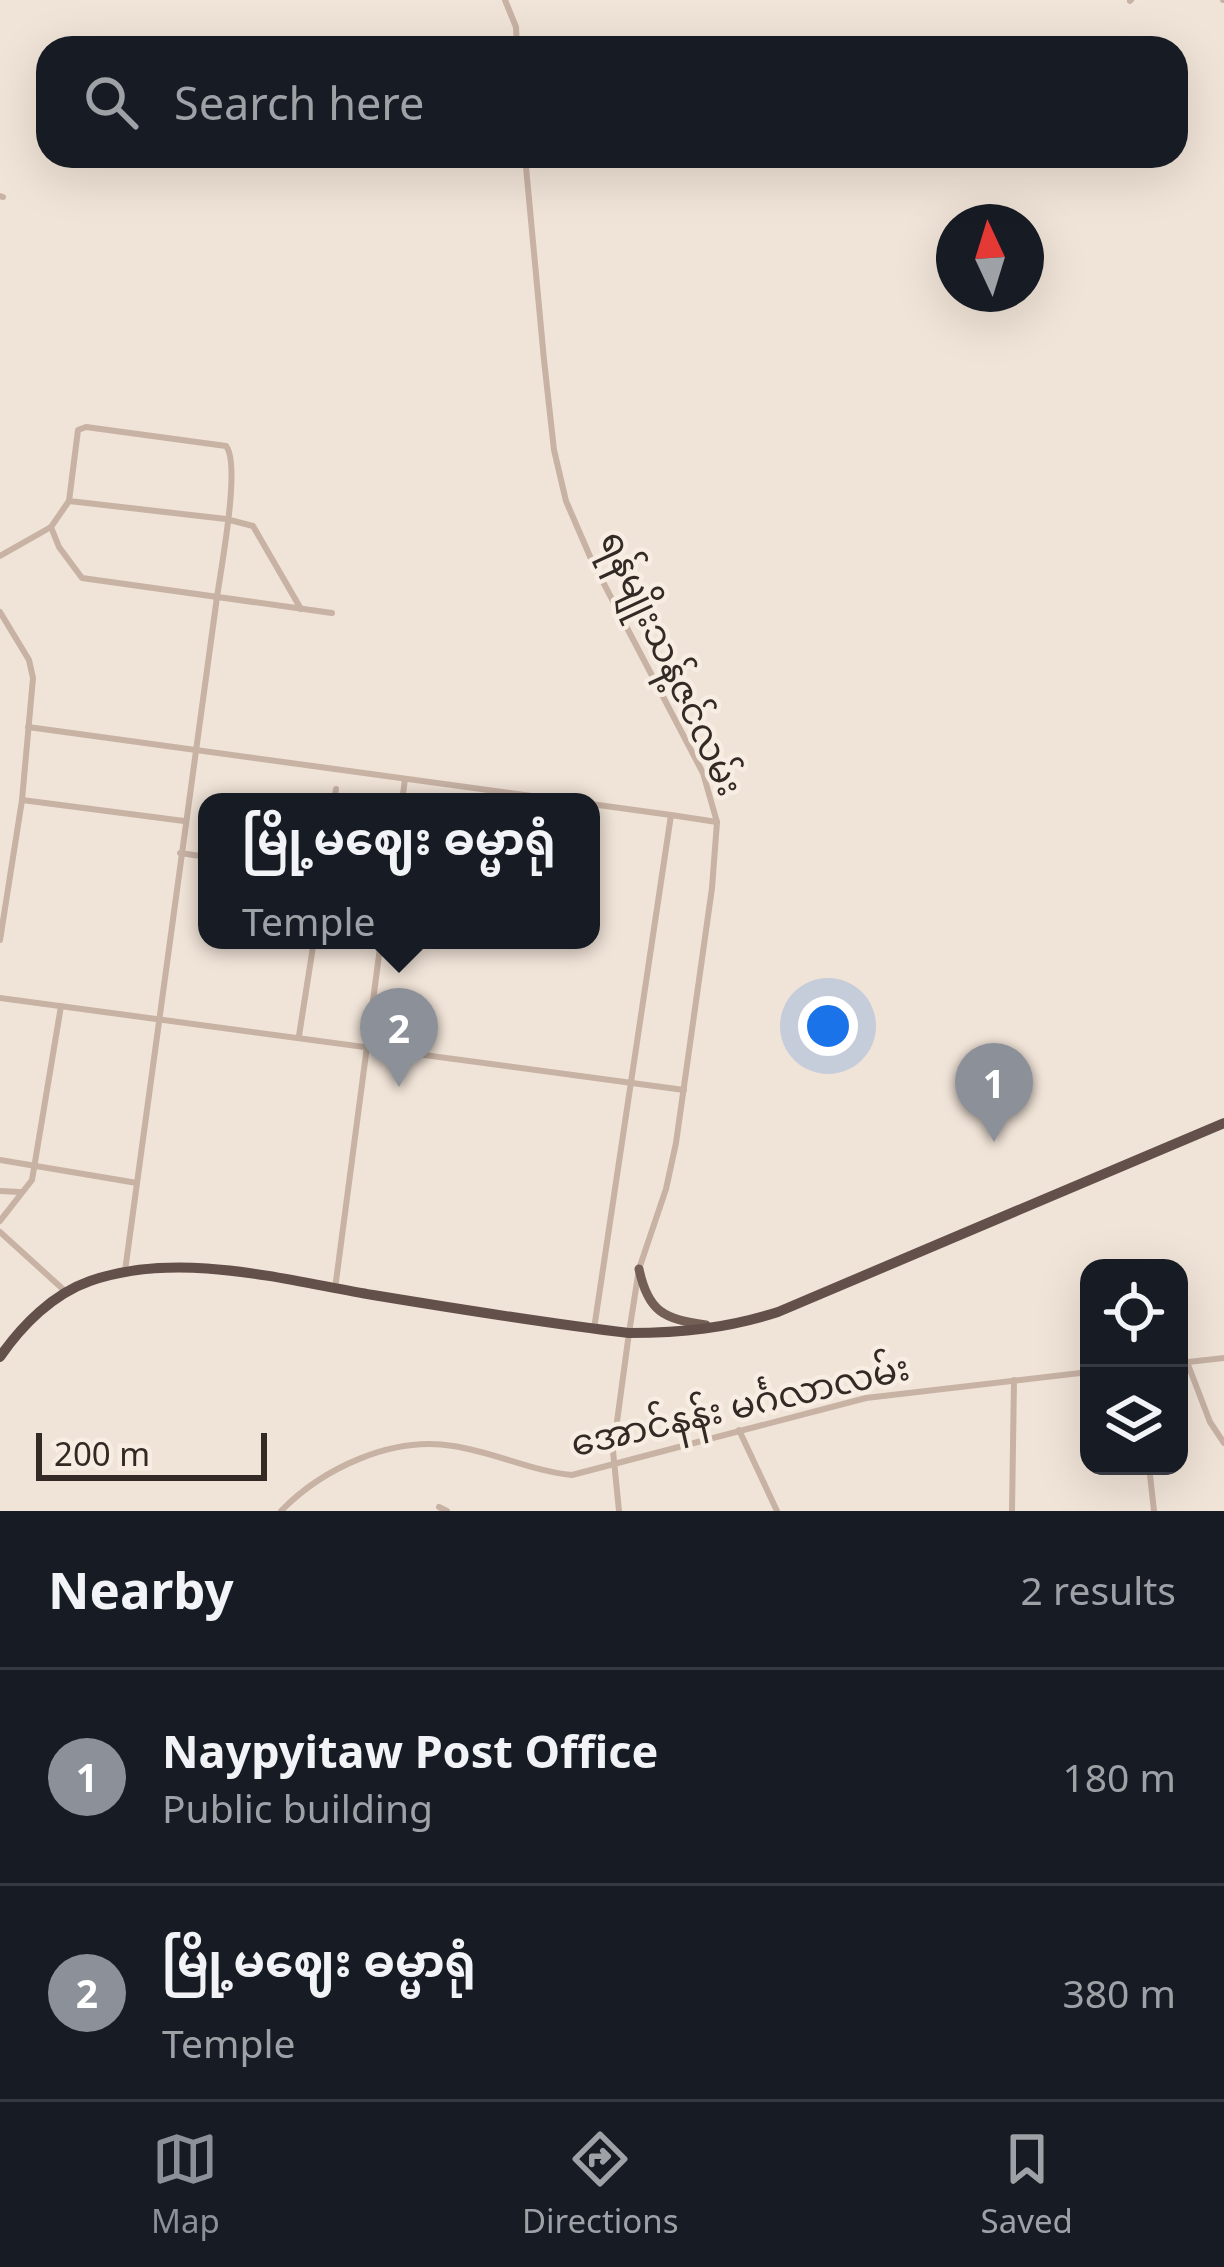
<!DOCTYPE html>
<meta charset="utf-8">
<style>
body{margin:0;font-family:"Noto Sans","Noto Sans Myanmar",sans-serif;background:#242831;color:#f1f3f6}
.controls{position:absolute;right:36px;bottom:36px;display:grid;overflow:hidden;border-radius:24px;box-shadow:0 12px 48px #0002}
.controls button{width:108px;height:108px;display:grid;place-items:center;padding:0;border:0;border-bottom:3px solid #363941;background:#171b24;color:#f1f3f6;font:60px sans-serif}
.compass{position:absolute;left:936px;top:204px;width:108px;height:108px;border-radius:50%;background:#171b24;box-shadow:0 12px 48px #0002;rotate:356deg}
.scale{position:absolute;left:36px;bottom:30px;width:231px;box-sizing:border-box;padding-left:12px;border:6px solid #332925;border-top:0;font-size:33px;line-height:42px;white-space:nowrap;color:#332925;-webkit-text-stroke:9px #f8ede3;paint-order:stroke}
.you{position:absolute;left:828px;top:1026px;width:42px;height:42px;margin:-30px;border:9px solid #fff;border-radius:50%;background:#1a73e8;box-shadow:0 0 0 18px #1a73e833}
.badge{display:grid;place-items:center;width:78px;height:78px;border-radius:50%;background:#8c9099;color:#fff;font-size:39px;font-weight:700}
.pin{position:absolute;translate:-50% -99px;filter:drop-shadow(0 3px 6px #0008)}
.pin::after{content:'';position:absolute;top:63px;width:42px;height:36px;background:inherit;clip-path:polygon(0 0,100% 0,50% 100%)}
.popup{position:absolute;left:198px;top:793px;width:402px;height:156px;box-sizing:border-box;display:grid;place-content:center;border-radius:24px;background:#171b24;filter:drop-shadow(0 3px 9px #0005);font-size:39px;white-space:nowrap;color:#9ea1a6}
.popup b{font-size:45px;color:#f1f3f6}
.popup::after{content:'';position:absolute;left:50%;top:100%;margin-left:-24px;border:24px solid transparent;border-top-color:#171b24}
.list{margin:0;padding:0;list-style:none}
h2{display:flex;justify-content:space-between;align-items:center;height:156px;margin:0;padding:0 48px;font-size:51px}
h2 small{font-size:39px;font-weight:400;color:#9ea1a6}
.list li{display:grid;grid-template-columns:78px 1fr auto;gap:36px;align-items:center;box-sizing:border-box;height:216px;padding:0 48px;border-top:3px solid #363941}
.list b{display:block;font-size:45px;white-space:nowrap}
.list p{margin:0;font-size:39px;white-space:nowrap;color:#9ea1a6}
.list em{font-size:39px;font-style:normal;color:#9ea1a6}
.icon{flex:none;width:66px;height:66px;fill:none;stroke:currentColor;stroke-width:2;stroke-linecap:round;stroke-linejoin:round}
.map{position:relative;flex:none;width:1224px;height:1511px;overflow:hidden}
.search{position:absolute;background:#171b24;box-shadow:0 12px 48px #0002;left:36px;right:36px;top:36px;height:132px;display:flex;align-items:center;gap:30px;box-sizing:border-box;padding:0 42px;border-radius:36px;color:#9ea1a6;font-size:45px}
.sheet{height:588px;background:#171b24}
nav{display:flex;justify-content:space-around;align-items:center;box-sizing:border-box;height:168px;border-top:3px solid #363941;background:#171b24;font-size:33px;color:#9ea1a6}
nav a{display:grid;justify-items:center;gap:6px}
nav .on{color:#8c9099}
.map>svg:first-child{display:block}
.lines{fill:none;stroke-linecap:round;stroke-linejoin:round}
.minor{stroke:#c7b2a4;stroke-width:6}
.primary{stroke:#745f57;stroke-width:9}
.trunk{stroke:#64504a;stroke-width:10}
.labels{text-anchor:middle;stroke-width:9;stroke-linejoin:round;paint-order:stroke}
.street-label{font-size:36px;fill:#332925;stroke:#f8ede3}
</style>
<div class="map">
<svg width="1224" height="1511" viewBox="0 0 1224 1511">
<rect width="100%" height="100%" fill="#f0e3d7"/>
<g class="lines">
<g class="minor">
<path d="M505 0 516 27 517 48"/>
<path d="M1223 0H1224"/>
<path d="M1130 1 1131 0"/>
<path d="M525 156 544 360 554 450 566 501 592 561 703 773 717 822 712 888 676 1143 666 1189 639 1269 629 1333 613 1451 619 1511"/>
<path d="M0 196 3 197"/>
<path d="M51 527 59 547 82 578 332 613"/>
<path d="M0 556 51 527 69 501"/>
<path d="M0 612 29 660 33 678 22 800 0 940"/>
<path d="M28 727 576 802"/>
<path d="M22 800 184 821"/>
<path d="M334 802 336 789"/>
<path d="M402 802 405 779"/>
<path d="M591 804 671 815"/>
<path d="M180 853 207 857"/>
<path d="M0 998 684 1090"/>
<path d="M299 1036 314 940"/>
<path d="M0 1160 137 1183"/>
<path d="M0 1191 20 1192"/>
<path d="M0 1221 32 1180 61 1006"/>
<path d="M0 1232 65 1291"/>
<path d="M125 1271 217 597C221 568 241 464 226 446L86 427 78 430 69 501 226 519 253 526 301 609"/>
<path d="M335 1289 381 940"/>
<path d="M594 1329 671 815 717 822"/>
<path d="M1187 1362 1210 1422 1224 1443"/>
<path d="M1179 1363 1224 1358"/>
<path d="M739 1430 777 1511"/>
<path d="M1149 1466 1154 1511"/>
<path d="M439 1507 447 1511"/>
<path d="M281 1511C323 1468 392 1436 453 1446 494 1452 531 1471 572 1475L866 1398 1089 1372"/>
<path d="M1012 1511 1014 1380"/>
</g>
<path class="primary" d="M639 1269C648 1312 664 1319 706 1325"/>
<path class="trunk" d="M0 1357C22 1325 53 1294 90 1281 179 1250 284 1280 373 1295 458 1309 543 1323 629 1333 682 1333 728 1328 778 1312L1224 1123"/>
</g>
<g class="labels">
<g class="street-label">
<text transform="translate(672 663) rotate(65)" y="13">ရန်မျိုးသန့်ဇင်လမ်း</text>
<text transform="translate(740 1405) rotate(-13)" y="13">အောင်နန်း မင်္ဂလာလမ်း</text>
</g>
</g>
</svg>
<div class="controls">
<button><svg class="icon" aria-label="locate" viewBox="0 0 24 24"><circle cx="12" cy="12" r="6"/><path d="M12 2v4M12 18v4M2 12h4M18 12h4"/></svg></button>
<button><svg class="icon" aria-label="layers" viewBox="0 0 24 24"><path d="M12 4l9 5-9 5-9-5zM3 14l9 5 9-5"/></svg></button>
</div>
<svg class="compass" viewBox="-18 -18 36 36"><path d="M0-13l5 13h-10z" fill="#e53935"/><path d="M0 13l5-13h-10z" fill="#9ea1a6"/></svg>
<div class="scale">200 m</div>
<div class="you"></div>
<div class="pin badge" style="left:994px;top:1142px">1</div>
<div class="pin badge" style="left:399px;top:1087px">2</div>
<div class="popup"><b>မြို့မဈေး ဓမ္မာရုံ</b>Temple</div>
<div class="search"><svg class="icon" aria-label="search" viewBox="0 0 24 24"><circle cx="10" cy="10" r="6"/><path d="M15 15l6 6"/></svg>Search here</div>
</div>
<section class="sheet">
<h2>Nearby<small>2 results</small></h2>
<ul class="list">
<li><span class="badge">1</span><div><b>Naypyitaw Post Office</b><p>Public building</p></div><em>180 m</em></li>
<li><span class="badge">2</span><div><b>မြို့မဈေး ဓမ္မာရုံ</b><p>Temple</p></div><em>380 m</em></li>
</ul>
</section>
<nav>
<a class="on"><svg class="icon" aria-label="map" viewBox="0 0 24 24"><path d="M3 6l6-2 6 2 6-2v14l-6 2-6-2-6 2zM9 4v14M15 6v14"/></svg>Map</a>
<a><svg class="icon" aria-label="directions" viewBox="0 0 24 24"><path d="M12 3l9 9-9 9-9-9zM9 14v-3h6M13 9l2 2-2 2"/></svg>Directions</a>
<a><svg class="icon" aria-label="saved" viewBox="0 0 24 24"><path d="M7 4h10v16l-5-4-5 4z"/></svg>Saved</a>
</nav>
